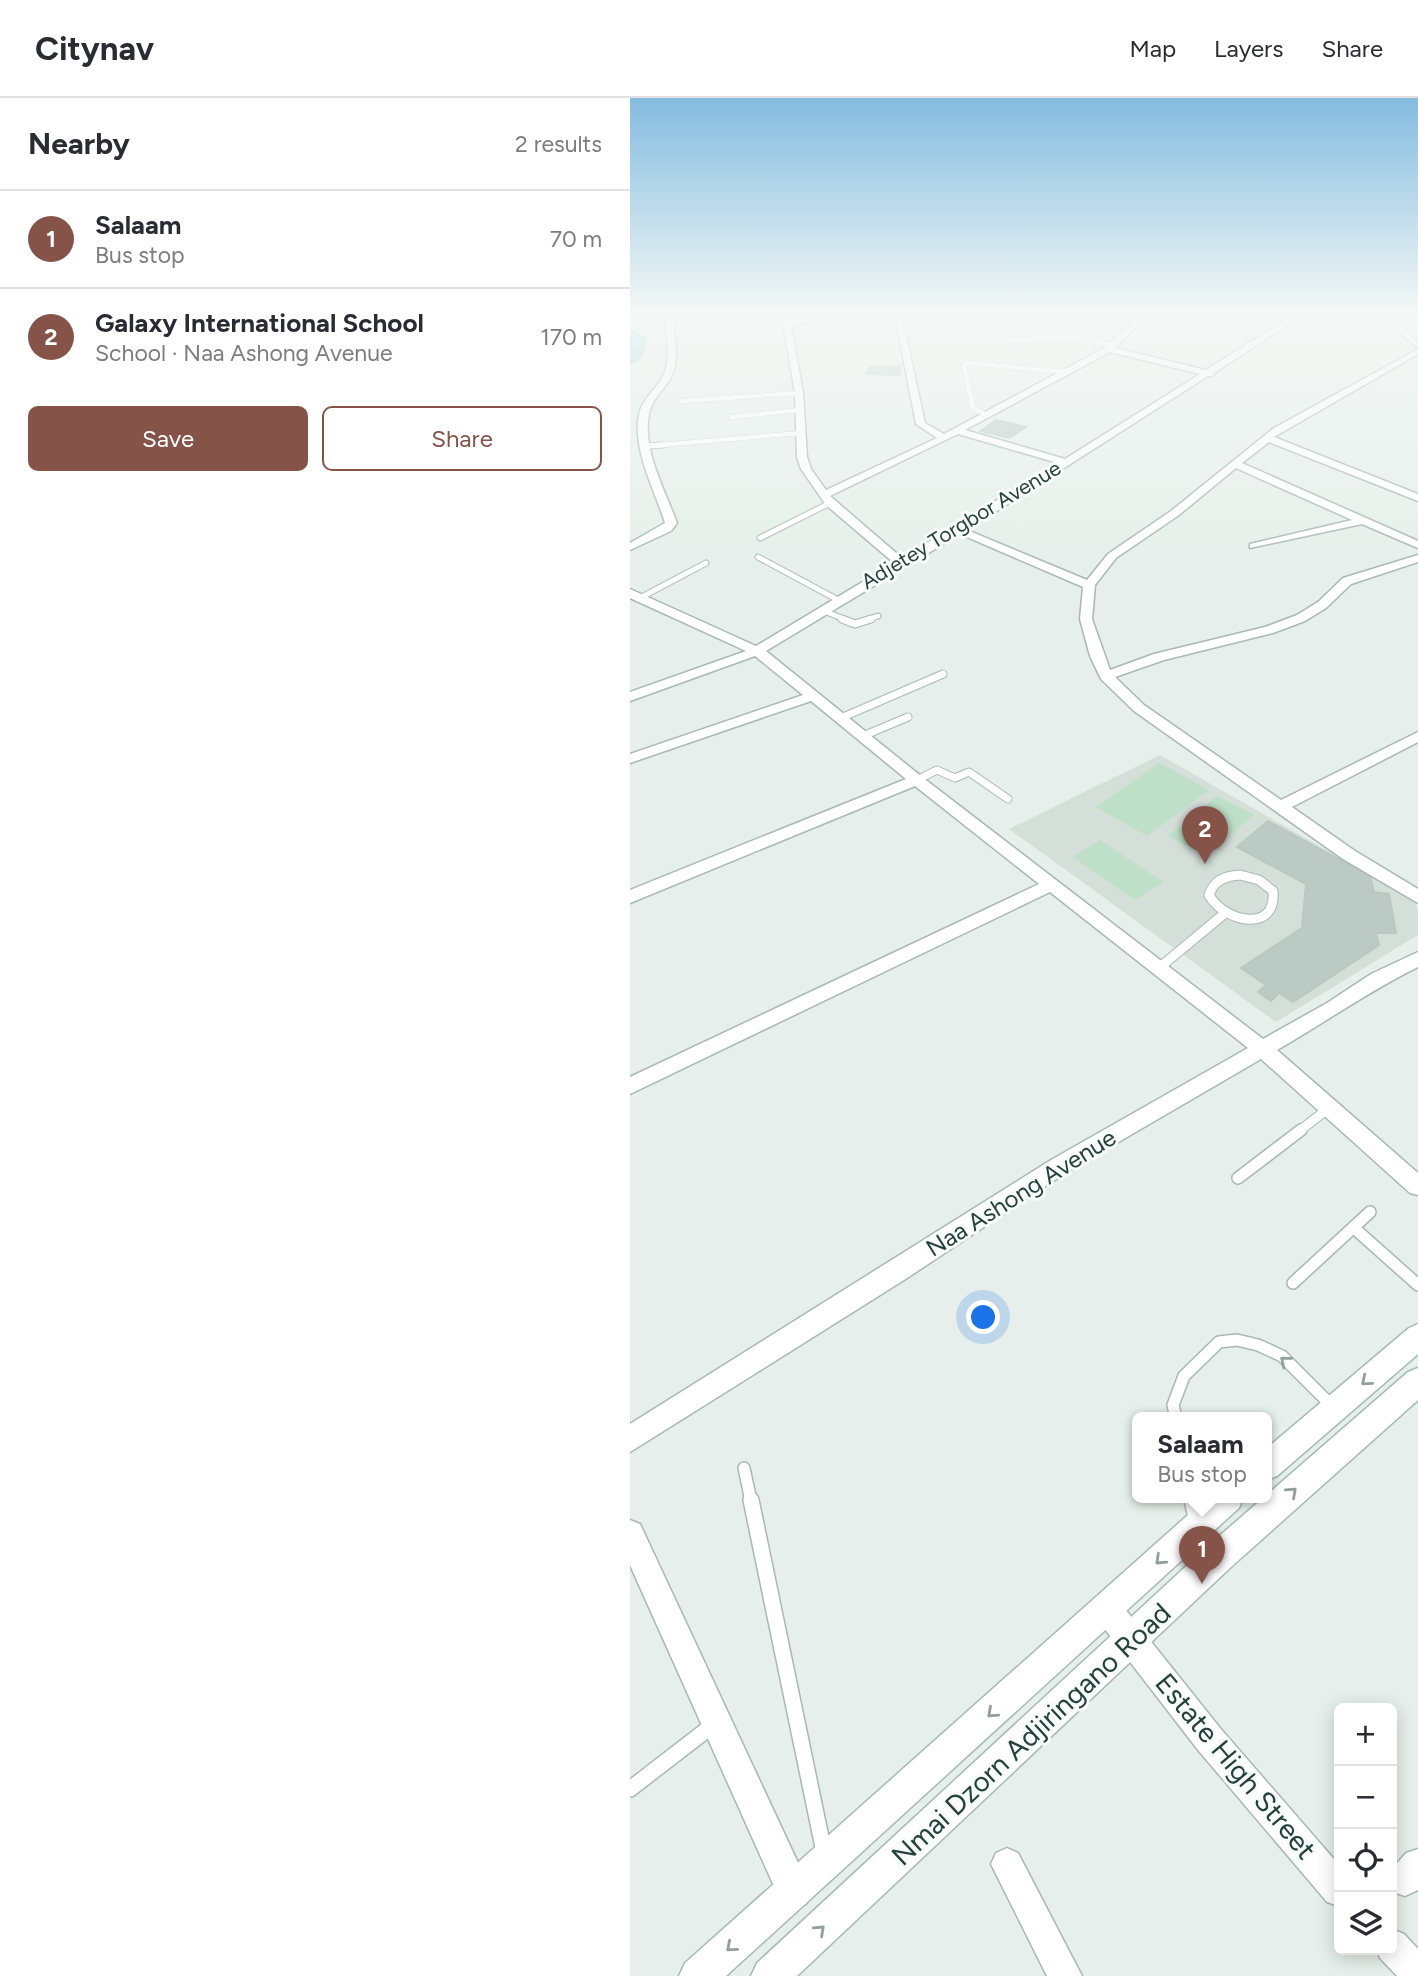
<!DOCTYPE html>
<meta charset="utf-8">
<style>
body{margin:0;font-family:Figtree,sans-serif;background:#f7f7f7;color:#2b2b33}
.controls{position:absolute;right:21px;bottom:21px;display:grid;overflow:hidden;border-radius:10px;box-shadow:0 4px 18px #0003}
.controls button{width:63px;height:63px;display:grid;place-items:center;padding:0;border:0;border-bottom:2px solid #e1e1e2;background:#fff;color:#2b2b33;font:35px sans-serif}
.you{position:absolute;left:354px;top:1220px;width:24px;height:24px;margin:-18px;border:5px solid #fff;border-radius:50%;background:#1a73e8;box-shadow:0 0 0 10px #1a73e833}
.badge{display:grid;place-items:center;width:46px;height:46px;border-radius:50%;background:#855347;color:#fff;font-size:23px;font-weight:700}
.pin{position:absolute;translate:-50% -58px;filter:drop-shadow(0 2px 4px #0008)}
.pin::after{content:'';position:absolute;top:37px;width:24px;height:21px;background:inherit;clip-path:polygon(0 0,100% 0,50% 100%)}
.popup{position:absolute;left:502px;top:1314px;width:140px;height:91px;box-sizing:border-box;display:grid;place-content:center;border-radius:10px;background:#fff;filter:drop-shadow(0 2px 5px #0005);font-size:23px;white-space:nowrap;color:#7c7c81}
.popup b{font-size:26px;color:#2b2b33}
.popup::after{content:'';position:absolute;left:50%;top:100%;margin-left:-14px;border:14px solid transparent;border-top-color:#fff}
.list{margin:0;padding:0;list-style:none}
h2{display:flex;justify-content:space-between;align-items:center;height:91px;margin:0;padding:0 28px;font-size:30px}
h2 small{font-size:23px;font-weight:400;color:#7c7c81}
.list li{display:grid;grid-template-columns:46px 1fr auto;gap:21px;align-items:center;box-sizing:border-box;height:98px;padding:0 28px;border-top:2px solid #e1e1e2}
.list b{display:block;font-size:26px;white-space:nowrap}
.list p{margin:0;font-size:23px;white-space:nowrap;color:#7c7c81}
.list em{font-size:23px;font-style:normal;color:#7c7c81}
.actions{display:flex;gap:14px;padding:21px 28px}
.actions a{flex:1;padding:16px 0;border:2px solid #855347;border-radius:10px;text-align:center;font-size:24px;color:#855347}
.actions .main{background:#855347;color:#fff}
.icon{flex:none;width:38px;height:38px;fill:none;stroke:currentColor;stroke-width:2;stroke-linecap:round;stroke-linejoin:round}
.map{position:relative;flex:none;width:788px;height:1878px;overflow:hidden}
header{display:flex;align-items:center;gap:42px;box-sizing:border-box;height:98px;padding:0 35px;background:#fff;border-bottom:2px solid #e1e1e2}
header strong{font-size:33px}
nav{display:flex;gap:38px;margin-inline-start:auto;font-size:24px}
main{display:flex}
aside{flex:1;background:#fff}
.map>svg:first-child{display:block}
.built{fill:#d4dfda}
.green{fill:#bfe0c8}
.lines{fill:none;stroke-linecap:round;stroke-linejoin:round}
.river{fill:#8ec9d4;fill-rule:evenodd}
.building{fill:#bbcac4;stroke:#b8c9c2;stroke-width:2}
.lane-far5-casing{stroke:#a8b8b2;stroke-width:5}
.lane-far4-casing{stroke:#a8b8b2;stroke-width:7}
.lane-far3-casing{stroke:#a8b8b2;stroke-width:9}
.lane-far2-casing{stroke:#a8b8b2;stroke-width:11}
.lane-far1-casing{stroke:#a8b8b2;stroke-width:14}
.lane-casing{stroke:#a8b8b2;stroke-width:18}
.street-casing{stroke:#a8b8b2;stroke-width:3}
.secondary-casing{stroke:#a4bbb3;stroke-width:3}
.lane-far5{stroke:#fff;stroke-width:4.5}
.lane-far4{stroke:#fff;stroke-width:5}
.lane-far3{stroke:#fff;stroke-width:7}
.lane-far2{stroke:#fff;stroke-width:9}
.lane-far1{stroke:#fff;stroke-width:11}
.lane{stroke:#fff;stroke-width:15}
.street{fill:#fff;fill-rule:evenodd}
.secondary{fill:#fff;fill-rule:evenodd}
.oneway{stroke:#92a09c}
.labels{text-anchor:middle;stroke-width:6;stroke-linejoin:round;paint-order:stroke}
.far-street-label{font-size:21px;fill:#24423a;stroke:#f7fbf9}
.street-label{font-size:24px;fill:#24423a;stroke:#f7fbf9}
.near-street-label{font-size:28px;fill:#24423a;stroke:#f7fbf9}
</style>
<header>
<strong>Citynav</strong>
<nav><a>Map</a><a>Layers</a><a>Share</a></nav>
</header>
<main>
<aside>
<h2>Nearby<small>2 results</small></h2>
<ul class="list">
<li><span class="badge">1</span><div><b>Salaam</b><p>Bus stop</p></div><em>70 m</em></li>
<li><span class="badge">2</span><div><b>Galaxy International School</b><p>School · Naa Ashong Avenue</p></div><em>170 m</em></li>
</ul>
<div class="actions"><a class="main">Save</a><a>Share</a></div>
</aside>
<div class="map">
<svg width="788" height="1878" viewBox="0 0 788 1878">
<rect width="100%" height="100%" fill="#e6efeb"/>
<path class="built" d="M530 657 784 802 788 813V837L646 924 379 731Z"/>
<g class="green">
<path d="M529 665 579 692 517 738 466 709Z"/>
<path d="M587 698 624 717 575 758 538 738Z"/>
<path d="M470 742 533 784 505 802 443 759Z"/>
</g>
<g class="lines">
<path class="river" d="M0 230 17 240C15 253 15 263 0 266Z"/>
</g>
<g class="building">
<path d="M270 268V277L237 276 240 269Z"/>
<path d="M366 322 396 329 379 340 351 333Z"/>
<path d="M638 723 740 778 744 794 759 796 766 835H746L749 847 663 904 649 895 641 903 628 894 636 887 611 870 672 830 676 786 607 749Z"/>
</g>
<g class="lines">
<defs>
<g id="lane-far5">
<path d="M379 242 436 239 483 247"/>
<path d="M52 303 169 295"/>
<path d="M357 317 343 310 334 268 338 265 436 274"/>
<path d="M101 319 170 312"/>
<path d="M18 348 171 335"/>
</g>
<g id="lane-far4">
<path d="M18 348 34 347"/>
<path d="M130 440 200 405"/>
<path d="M128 459 208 502"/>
<path d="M8 501 76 465"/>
<path d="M192 512 216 522"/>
<path d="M236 522 248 518"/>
</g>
<g id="lane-far3">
<path d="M212 521 225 526 241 521"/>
<path d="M211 620 313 576"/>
<path d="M233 638 278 619"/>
<path d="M287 682 307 672 325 680 339 674 378 701"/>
</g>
<g id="lane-far2">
<path d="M610 777 629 782 643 793C647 836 594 824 579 797 584 782 595 778 610 777Z"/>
<path d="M529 870 594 816"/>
<path d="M668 1034 699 1010"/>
</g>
<g id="lane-far1">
<path d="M608 1080 671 1032"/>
<path d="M724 1130 788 1187"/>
<path d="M663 1185 740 1114"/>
<path d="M546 1320 543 1307 554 1278 589 1244 607 1242 628 1247 652 1258 704 1310"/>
<path d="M114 1370 121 1403"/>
<path d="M562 1400 563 1403"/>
</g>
<g id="lane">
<path d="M121 1402 194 1754"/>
<path d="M562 1402 567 1424"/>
<path d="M0 1691 83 1627"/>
</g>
<g id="street">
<path d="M25 212H34L43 221C44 240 50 262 41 279 34 292 21 302 19 316 12 352 35 392 47 425L41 433 0 452V445L35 425C25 392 2 352 9 316 12 302 25 292 32 280 42 262 36 241 35 222Z"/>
<path d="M143 212H151L159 222 226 215 271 214 295 325 314 336 476 249 514 212H523L485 250 576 272 671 212H681L584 275 583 278H578L337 432 457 482 478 456 541 413 644 330 788 251V256L644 339 788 396V403L639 344 612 365 788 443V450L732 426 620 450V446L722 422 606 370 549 417 486 460 465 487 462 521 480 572 524 556 635 529 667 517 688 504 713 480 788 457V464L721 486 696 510 675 523 643 535 534 562 485 579 514 607 651 702 788 634V644L662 709 725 753 788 791V805L713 761 504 613 471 581 460 558 450 521 453 489 330 436 136 553 292 679 633 941 697 905 741 876 788 854V869C739 893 694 925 647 952L788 1075V1097L780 1095 631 961 437 1074 274 1182 0 1354V1326L421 1062 618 950 420 794 0 996V979L409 786 285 688 0 805V792L276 681 181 603 0 665V656L173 597 125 558 0 603V594L116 553 0 500V491L126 548 264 465 196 407 171 371 167 359 165 295 153 225ZM265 218 286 326 307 340 196 392 181 371 177 359 173 295 161 227 226 219ZM480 254 570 276 435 361 335 332ZM328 336 428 365 272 460 200 398Z"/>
<path d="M744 212H753L788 244V250Z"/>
<path d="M0 1422 10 1426 176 1782 180 1794 176 1806 164 1810 152 1806 0 1467Z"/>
<path d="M477 1497 487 1501 590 1630 709 1767V1808L697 1804 568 1652 467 1521 463 1511 467 1501Z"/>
<path d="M377 1750 388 1755 452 1878H417L361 1766 366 1755Z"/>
<path d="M788 1751V1792L775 1798 763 1794V1770L776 1755Z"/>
<path d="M762 1831 774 1836 788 1851V1878H767L750 1860 747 1852H762Z"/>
</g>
<g id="secondary">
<path d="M788 1226V1256L647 1378 637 1382V1350L779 1230Z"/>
<path d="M788 1270V1302L601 1469 167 1878H121L127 1865 579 1447 778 1274Z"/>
<path d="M577 1400H613L609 1410 96 1878H49L55 1865Z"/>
</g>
</defs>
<use href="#lane-far5" class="lane-far5-casing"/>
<use href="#lane-far4" class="lane-far4-casing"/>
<use href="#lane-far3" class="lane-far3-casing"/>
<use href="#lane-far2" class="lane-far2-casing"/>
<use href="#lane-far1" class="lane-far1-casing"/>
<use href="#lane" class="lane-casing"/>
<use href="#street" class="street-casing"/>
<use href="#secondary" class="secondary-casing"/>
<use href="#lane-far5" class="lane-far5"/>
<use href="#lane-far4" class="lane-far4"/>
<use href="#lane-far3" class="lane-far3"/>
<use href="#lane-far2" class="lane-far2"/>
<use href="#lane-far1" class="lane-far1"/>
<use href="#lane" class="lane"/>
<use href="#street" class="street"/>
<use href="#secondary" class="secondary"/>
</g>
<defs><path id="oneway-chevron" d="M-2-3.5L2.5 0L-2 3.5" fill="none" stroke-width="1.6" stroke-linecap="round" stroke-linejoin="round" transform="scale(1.75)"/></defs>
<g class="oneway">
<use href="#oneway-chevron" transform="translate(655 1263) rotate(-141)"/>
<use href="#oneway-chevron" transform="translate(736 1283) rotate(140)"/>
<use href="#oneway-chevron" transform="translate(662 1394) rotate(-42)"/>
<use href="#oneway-chevron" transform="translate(530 1462) rotate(137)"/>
<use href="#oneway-chevron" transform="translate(362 1615) rotate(138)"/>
<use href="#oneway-chevron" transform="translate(190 1832) rotate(-43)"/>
<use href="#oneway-chevron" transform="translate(101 1849) rotate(139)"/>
</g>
<linearGradient id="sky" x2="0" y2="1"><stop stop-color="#84bce0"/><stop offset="0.45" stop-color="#f4f8f6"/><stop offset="1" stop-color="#f4f8f6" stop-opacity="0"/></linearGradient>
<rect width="788" height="475" fill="url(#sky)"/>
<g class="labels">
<g class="far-street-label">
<text transform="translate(331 427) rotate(-31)" y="7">Adjetey Torgbor Avenue</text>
</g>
<g class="street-label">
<text transform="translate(391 1095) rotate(-32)" y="8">Naa Ashong Avenue</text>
</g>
<g class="near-street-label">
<text transform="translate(401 1636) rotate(-43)" y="10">Nmai Dzorn Adjiringano Road</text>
<text transform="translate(606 1668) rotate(50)" y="10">Estate High Street</text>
</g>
</g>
</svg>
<div class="controls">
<button>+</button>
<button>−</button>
<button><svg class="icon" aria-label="locate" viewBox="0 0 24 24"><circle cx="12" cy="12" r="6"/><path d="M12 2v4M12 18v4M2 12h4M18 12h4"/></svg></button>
<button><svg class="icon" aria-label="layers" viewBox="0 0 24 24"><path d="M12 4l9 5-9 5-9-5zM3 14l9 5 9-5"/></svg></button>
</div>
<div class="you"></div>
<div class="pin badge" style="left:572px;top:1486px">1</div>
<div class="popup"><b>Salaam</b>Bus stop</div>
<div class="pin badge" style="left:575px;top:766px">2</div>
</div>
</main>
